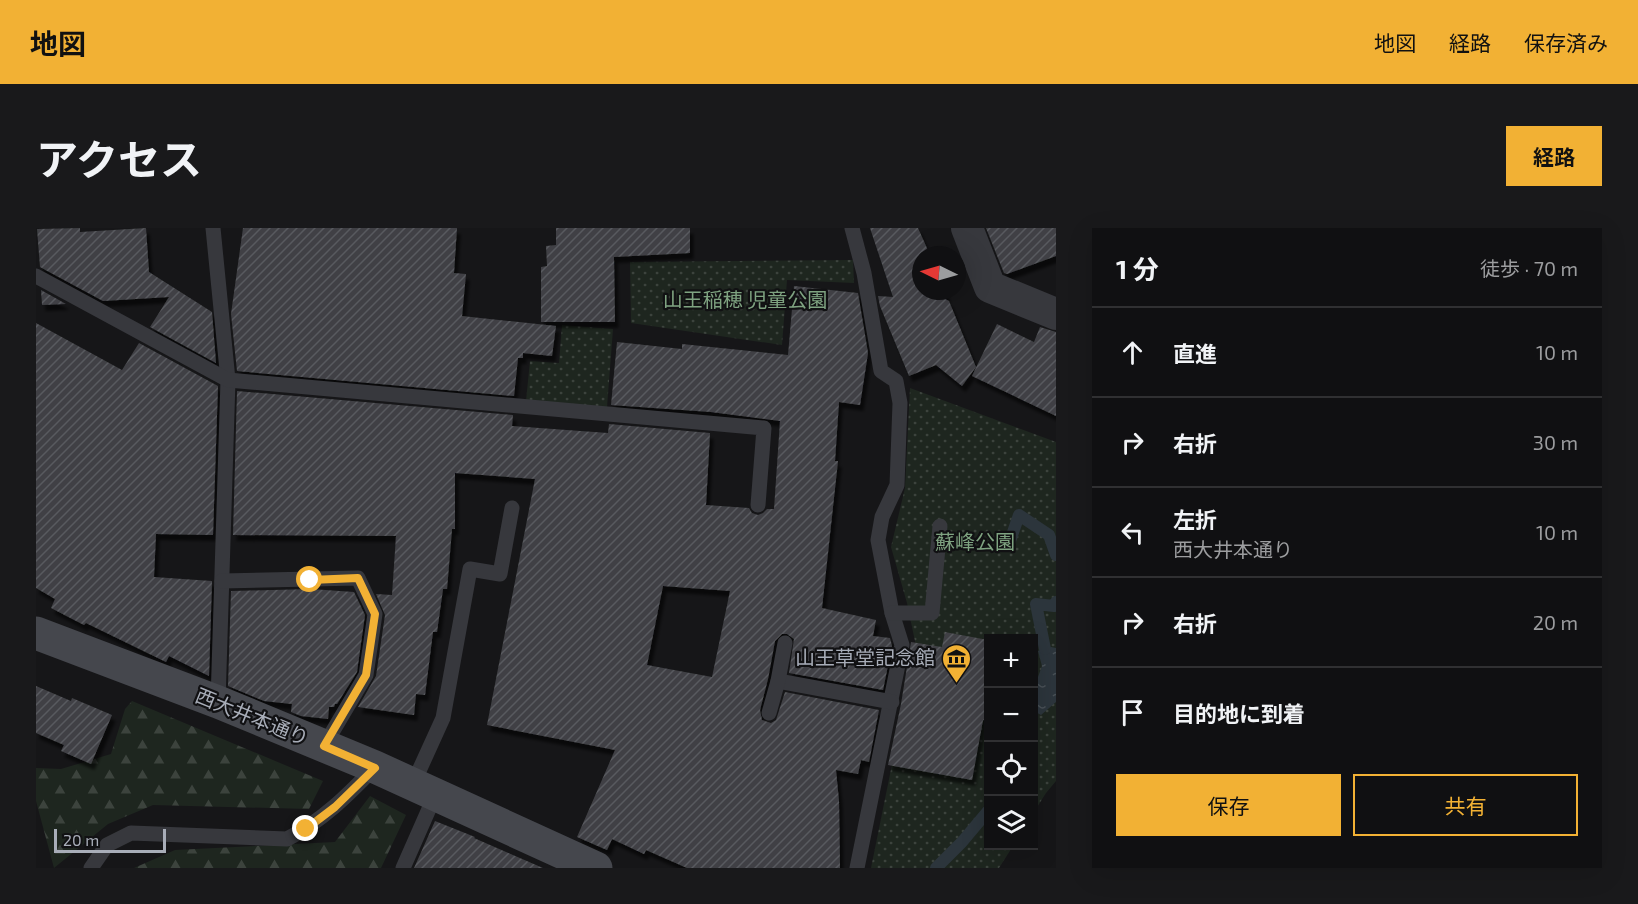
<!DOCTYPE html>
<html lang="ja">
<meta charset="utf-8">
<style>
body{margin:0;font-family:"Exo 2","Noto Sans JP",sans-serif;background:#19191b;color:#f1f3f6}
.controls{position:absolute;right:18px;bottom:18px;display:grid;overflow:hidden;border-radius:0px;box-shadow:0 6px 24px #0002}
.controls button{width:54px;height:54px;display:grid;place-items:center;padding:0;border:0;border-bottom:2px solid #303032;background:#101012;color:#f1f3f6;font:30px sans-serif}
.compass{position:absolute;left:876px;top:18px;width:54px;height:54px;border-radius:50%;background:#101012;box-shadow:0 6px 24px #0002;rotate:275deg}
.scale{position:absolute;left:18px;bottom:15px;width:112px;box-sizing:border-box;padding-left:6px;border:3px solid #a8adb8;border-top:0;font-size:16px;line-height:21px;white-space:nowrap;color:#a8adb8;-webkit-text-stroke:4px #111113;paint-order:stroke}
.stop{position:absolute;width:18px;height:18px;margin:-14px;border:4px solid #f2b134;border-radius:50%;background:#fff}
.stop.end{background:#f2b134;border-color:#fff;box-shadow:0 2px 6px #0008}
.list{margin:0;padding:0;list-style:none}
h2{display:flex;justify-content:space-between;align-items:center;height:78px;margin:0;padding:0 24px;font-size:26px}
h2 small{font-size:20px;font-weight:400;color:#9c9d9f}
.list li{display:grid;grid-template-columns:39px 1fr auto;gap:18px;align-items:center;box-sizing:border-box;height:90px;padding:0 24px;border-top:2px solid #303032}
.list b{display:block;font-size:22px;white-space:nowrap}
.list p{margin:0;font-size:20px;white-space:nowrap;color:#9c9d9f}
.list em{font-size:20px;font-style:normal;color:#9c9d9f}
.actions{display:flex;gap:12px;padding:18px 24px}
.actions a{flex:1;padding:14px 0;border:2px solid #f2b134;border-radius:0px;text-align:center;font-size:21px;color:#f2b134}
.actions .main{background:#f2b134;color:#111}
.icon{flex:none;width:33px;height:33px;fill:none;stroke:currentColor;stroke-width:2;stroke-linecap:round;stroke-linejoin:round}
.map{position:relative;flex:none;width:1020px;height:640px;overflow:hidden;border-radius:0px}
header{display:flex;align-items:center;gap:36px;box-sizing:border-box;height:84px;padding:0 30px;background:#f2b134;color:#111}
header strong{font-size:28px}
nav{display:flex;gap:33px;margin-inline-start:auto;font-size:21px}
.intro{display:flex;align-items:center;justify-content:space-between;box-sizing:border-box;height:144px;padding:0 36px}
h1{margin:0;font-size:42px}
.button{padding:15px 27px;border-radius:0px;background:#f2b134;color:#111;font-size:21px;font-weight:700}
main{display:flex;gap:36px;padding:0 36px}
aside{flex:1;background:#101012;border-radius:0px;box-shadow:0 6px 24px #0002}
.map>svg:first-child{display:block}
.forest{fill:url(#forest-firs)}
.park{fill:url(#park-dots)}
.water{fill:url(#water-ripples)}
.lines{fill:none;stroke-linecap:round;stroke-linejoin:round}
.stream{stroke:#2c353c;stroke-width:12}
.building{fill:url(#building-hatch);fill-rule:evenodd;filter:url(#shadow)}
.lane{stroke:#37383d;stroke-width:15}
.street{stroke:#37383d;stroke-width:32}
.secondary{stroke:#45474d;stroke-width:33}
.route{stroke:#f2b134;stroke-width:8}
.labels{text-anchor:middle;stroke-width:4.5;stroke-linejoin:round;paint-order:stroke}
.park-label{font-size:20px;fill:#7fa381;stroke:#111113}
.poi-label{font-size:20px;fill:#a8adb8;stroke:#111113;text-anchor:end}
.street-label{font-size:20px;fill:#a8adb8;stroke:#111113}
</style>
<header>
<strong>地図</strong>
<nav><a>地図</a><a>経路</a><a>保存済み</a></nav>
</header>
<div class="intro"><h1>アクセス</h1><a class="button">経路</a></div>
<main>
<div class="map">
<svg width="1020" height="640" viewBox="0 0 1020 640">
<defs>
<pattern id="forest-firs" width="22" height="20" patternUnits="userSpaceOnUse" patternTransform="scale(1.5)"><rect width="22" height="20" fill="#1e261f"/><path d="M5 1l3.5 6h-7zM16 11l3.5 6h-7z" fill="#3c433d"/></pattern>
<pattern id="park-dots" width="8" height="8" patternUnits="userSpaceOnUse" patternTransform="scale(1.5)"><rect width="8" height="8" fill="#1e261f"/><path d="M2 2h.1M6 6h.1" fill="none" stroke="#3c433d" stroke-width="1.8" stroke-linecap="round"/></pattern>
<pattern id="water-ripples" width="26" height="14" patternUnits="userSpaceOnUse" patternTransform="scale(1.5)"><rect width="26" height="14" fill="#2c353c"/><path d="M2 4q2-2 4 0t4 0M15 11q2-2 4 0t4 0" fill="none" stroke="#485056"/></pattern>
<pattern id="building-hatch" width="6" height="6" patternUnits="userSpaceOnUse" patternTransform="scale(1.5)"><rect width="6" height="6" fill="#404145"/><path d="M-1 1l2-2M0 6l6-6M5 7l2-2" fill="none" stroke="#595a5e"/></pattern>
<filter id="shadow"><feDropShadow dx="3.5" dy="6" stdDeviation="1.5" flood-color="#0009"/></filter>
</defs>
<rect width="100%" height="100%" fill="#161618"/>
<g class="forest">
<path d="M96 473 287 553 273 581 117 577 72 596 18 640 0 573V540L25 541 75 526 89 481Z"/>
<path d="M334 568 370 587 345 640H98L139 622 299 614Z"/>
</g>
<g class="park">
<path d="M817 32 818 55 751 52 746 117 595 95 594 34Z"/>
<path d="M526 97 577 101 571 179 490 173 494 133 523 135Z"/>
<path d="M874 160 1020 214V553L1010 565 998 584V410H952V618H977L963 640H835L880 418 871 375 855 319 869 260Z"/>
</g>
<path class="water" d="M1015 419 1020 420V474L1005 487 998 483V460L1006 438 1002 423Z"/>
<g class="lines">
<g class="stream">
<path d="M974 313 983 287 1013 307 1020 327"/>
<path d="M1009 421 1000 376 1018 378 1020 374"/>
<path d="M900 640 926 614 952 583"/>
</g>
</g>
<g class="building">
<path d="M44 0V4L110 0 113 44 176 84 180 135 114 99 133 69 67 73 4 39 1 1Z"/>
<path d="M207 0H421L418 45 430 46 426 88 520 98 516 128 487 125V130H482L478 168 201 143 195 86Z"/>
<path d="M520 0H654V25L578 29 579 94H505V39L511 38 510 18 520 17Z"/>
<path d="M834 0H882L894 27H885V63H909L911 69 907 70 913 73 940 139 926 158 900 137 873 148 844 78 842 68 857 69Z"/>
<path d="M950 0H1020V28L971 46 968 45Z"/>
<path d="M758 58 822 65 832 125 824 177 803 174 799 233H802L786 380 840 392 837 408 854 410 856 418 847 462 753 445 758 411 751 406H746L739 413 732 451 724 482 726 492 735 495 740 492 749 464 843 482 833 534 825 532 822 546 800 542 803 573 804 640H651L610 622 608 626 576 611 571 622 541 609 579 522 451 497 499 251 419 245V301H416L411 361H407L401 404H397L389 467 380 466 378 487 322 479 340 448 349 387 340 366 356 367 360 308 197 307 201 163 477 187 476 198 572 205 573 196 674 205 670 277 713 280 716 285 722 287 727 285 731 281H738L744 193 675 184 575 177 581 114 646 121V116L752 127ZM627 358 694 363 676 449 611 437Z"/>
<path d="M5 62 30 76 6 77Z"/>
<path d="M0 95 86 142 103 115 182 158 177 307 120 306 118 349 176 353 173 448 133 428 130 434 50 395 48 397 15 380 19 371 0 360Z"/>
<path d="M961 96 998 114 1004 99 1020 104V188L936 148Z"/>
<path d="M275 361 318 364 329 387 321 444 301 476H299L298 479H293L292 491 265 488 255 484 256 476 228 473 192 458 195 363Z"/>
<path d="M909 404 952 412V493L947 492 936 552 852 537 865 476 875 414 906 419Z"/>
<path d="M0 458 35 473 36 470 76 487 55 536 25 523 28 517 0 505Z"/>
<path d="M399 593 439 609 438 610 507 640H378Z"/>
</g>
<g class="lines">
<g class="lane">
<path d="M177 0 192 152 182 474"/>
<path d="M816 0 828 45 845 143 860 153 864 175 861 257 846 289 842 312 856 385 866 417 821 640"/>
<path d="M0 48 192 152 728 200 722 277"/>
<path d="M186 353 322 350 339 386 330 447 288 518"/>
<path d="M856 385H896L904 298"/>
<path d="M742 453 856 474"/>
<path d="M733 485 742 453 749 415"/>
<path d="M377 556 407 490 434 341 464 346 476 280"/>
<path d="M55 640 71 617 95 605 251 611C286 593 312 567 339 539"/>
<path d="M367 640 393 581 402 567"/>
</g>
<path class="street" d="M931 0 954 59 1020 86"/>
<path class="secondary" d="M0 405 182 474 339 539 560 640"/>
</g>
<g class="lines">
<path class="route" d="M270 601 299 579 339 540 288 518 330 447 339 386 322 350 274 352"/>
</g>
<defs>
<symbol id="museum-pin" viewBox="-11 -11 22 30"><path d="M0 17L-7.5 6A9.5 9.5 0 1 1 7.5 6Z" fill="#f2b134" stroke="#111113"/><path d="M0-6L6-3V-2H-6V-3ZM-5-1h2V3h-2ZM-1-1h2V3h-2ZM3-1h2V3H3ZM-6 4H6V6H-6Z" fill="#111"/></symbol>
</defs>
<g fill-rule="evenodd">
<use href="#museum-pin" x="904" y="414" width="33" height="45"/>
</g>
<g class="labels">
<g class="park-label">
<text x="709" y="79">山王稲穂 児童公園</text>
<text x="939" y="321">蘇峰公園</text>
</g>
<g class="poi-label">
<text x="899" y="437">山王草堂記念館</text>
</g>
<g class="street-label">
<text transform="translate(216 489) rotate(22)" y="7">西大井本通り</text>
</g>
</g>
</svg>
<div class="controls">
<button>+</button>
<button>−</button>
<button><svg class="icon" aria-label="locate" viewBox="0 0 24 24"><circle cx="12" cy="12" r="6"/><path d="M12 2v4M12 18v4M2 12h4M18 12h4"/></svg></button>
<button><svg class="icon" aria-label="layers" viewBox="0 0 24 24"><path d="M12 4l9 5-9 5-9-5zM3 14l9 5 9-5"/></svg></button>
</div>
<svg class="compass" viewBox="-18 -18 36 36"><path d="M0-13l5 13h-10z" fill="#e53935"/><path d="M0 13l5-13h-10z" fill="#9c9d9f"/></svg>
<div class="scale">20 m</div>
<div class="stop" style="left:274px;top:352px"></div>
<div class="stop end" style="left:270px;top:601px"></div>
</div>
<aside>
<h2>1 分<small>徒歩 · 70 m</small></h2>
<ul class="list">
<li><svg class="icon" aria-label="ahead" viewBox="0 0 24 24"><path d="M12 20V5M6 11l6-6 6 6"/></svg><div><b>直進</b></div><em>10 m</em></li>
<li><svg class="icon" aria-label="right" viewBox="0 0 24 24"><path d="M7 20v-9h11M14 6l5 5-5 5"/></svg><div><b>右折</b></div><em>30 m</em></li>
<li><svg class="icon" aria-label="left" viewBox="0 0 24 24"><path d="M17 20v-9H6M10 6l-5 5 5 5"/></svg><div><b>左折</b><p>西大井本通り</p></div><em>10 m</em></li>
<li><svg class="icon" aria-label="right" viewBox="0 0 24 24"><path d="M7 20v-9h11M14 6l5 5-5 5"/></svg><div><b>右折</b></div><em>20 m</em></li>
<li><svg class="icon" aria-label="arrive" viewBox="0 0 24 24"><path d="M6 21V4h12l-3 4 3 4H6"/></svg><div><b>目的地に到着</b></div></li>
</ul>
<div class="actions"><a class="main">保存</a><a>共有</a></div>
</aside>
</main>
